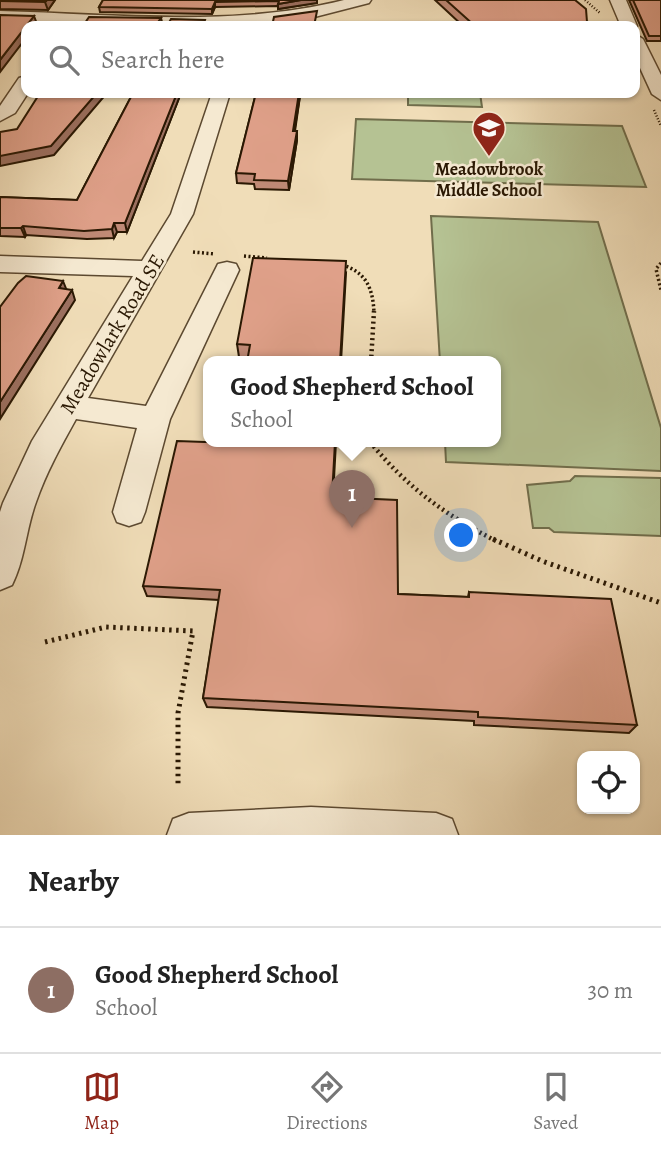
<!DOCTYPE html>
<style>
body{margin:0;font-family:Alegreya,serif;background:#f2f2f2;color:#222}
.controls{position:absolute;right:21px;bottom:21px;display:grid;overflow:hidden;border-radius:14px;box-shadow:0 2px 5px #0004}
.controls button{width:63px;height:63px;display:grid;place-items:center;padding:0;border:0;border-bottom:2px solid #e0e0e0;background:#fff;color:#222;font:35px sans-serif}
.you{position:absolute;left:462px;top:536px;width:24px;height:24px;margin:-18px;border:5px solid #fff;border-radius:50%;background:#1a73e8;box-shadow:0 0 0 10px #1a73e833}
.badge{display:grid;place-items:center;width:46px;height:46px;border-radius:50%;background:#8f2418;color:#fff;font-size:23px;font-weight:700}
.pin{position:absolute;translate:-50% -58px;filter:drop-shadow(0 2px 4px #0008)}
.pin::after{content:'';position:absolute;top:37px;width:24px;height:21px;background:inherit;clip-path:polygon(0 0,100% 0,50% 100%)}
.popup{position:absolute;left:203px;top:356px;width:298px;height:91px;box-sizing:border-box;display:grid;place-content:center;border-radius:14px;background:#fff;filter:drop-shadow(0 2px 5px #0005);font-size:23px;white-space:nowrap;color:#767676}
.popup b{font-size:26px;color:#222}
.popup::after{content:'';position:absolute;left:50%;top:100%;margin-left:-14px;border:14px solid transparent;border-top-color:#fff}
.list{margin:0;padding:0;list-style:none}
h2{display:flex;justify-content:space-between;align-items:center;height:91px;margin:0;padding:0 28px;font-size:30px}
h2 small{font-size:23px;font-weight:400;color:#767676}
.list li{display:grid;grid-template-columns:46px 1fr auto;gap:21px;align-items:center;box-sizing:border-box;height:126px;padding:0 28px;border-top:2px solid #e0e0e0}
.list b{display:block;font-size:26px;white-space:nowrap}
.list p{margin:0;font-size:23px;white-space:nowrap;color:#767676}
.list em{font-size:23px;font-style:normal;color:#767676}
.icon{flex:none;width:38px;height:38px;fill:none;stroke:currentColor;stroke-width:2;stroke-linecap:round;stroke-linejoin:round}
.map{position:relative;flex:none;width:661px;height:835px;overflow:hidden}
.search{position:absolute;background:#fff;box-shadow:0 2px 5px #0004;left:21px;right:21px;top:21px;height:77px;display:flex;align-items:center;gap:18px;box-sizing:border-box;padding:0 24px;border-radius:14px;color:#767676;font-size:26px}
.sheet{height:217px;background:#fff}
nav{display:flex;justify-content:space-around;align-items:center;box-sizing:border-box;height:98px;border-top:2px solid #e0e0e0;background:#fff;font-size:19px;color:#767676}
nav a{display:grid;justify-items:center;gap:4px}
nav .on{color:#8f2418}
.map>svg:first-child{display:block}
.green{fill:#b5c293;stroke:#706d4b;stroke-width:2}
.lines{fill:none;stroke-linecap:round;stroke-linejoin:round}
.minor-casing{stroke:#5c4930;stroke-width:3}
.path-far3{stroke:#2a1803;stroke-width:2.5;stroke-dasharray:1 2;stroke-linecap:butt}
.path-far2{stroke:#2a1803;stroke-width:3.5;stroke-dasharray:2 2.5;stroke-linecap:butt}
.path-far1{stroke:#2a1803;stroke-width:4.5;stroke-dasharray:2 3.5;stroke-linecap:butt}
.path{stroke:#2a1803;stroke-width:5;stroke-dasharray:2.5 4.5;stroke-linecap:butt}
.minor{fill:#f5e9d1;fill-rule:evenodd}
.wall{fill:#c08a76;stroke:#2a1803;stroke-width:2}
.shaded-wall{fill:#9c7060;stroke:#2a1803;stroke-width:2}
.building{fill:#dfa089;stroke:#2a1803;stroke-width:2}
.labels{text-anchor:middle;stroke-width:5;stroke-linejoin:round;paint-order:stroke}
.far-poi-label{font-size:18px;font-weight:bold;fill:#2a1803;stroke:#f5e9d1}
.street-label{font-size:21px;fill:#2a1803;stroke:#f5e9d1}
</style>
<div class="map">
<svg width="661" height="835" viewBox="0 0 661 835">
<rect width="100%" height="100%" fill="#f0ddb8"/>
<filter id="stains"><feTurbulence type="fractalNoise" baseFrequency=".00286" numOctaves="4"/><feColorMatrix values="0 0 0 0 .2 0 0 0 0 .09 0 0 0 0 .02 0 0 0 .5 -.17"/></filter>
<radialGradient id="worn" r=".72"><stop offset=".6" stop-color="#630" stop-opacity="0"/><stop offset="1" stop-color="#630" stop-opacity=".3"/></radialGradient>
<g class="green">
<path d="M389 93H480L482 107 408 105V96H389Z"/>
<path d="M356 119 622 126 646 187 352 179Z"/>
<path d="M431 216 598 222 661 428V471L446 462 445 442H495V362H440Z"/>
<path d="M575 476 661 478V536L554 532 549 528H533L527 485 570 481Z"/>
</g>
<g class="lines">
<defs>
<g id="minor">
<path d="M344 0H371L369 3 299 21 249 26 0 21V11C114 14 232 28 344 0Z"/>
<path d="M610 0H626L637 26 635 30V26H621Z"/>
<path d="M635 34 643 39 661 75V100L652 94 635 57Z"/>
<path d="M26 76 28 93 15 113 0 121V106L19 78Z"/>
<path d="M212 93H230L193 214 88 398 146 406 215 270 218 264 227 262 236 264 239 270 170 419 145 512 141 522 129 526 117 522 113 512 137 428 76 419C61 446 46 473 36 502 26 529 25 559 12 585L0 590V512L3 503 32 441 133 276 0 272V256L142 261 171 214Z"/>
<path d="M311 807 436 813 452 819 458 835H167L173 819 189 813Z"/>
</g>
</defs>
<use href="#minor" class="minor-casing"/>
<g class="path-far3">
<path d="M585 0 600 13"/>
<path d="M654 110 661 126"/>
</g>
<g class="path-far2">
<path d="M193 252 215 254"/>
<path d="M244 256 267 258"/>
<path d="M661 263 656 269 661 290"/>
<path d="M342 265C366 272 373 288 374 313"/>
</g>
<g class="path-far1">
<path d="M371 362 374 311"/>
<path d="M370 442C408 488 444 514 496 541"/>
</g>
<g class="path">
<path d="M493 539 542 561 661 603"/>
<path d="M45 642 106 627 193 631 178 713V787"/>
</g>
<use href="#minor" class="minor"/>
</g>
<g class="wall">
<path d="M0 0H55L48 10 0 9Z"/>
<path d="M103 0H317V3L278 9V6L215 7 212 14 100 12 99 7Z"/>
<path d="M435 0H575L586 26H463Z"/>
<path d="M629 0H661V41H647Z"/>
<path d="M133 93H181L127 232H117L114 238 87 239 26 235 25 237 0 236V197L77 200Z"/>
<path d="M256 93H306V96H300L295 131H297V140L289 190 255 189 254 184 237 183 236 173Z"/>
<path d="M346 273 341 362H247L248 357H239L237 344Z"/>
<path d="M233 442H336L333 497 398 594 468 597 469 592 637 725 629 733 474 725V721L207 707 203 698 219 600 147 596 143 586Z"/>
</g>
<g class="shaded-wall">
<path d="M47 0H55L48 10 45 2Z"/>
<path d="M301 0H317V3L278 9V4Z"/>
<path d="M215 2V7L212 14V9Z"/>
<path d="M34 16 37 24 35 26H26Z"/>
<path d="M161 18 163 26H155Z"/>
<path d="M587 22 586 26H555Z"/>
<path d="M26 26V38L0 72V60Z"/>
<path d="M97 93H107L54 155 0 166V156Z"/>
<path d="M177 93H181L127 232 125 223Z"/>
<path d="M299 93H300V96L293 140V131Z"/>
<path d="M297 131V140L289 190 288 181Z"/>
<path d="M114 223 117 232 114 238 112 229Z"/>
<path d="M23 226 26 235 25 237 21 228Z"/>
<path d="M63 281 67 291 59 288Z"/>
<path d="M72 290 75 300 0 419V402Z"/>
</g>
<g class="building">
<path d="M0 0H47L45 2 0 1Z"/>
<path d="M103 0H301L278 4 279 1 215 2 212 9 99 7Z"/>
<path d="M446 0H575L586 9 587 22 555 26H475Z"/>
<path d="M633 0H661V36H649Z"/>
<path d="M317 11 314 26H272L274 17Z"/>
<path d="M0 15 34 16 0 60Z"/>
<path d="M89 17 161 18 155 26H83Z"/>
<path d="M171 19 205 20 203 26H167Z"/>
<path d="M40 93H97L51 146 0 156V132L17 129Z"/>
<path d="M133 93H177L125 223H114L112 229 84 231 23 226 21 228H0V197L77 200Z"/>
<path d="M256 93H299L293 131H297L288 181 254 180 255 174 236 173Z"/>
<path d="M253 258 346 261 340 362H247L250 345 237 344Z"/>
<path d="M26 276 63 281 59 288 72 290 0 402V307L18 283Z"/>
<path d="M177 441 233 443 335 442 332 497 397 500 398 594 469 597V592L611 599 637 725 478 717V712L203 698 220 590 143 586Z"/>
</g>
<defs>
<symbol id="school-pin" viewBox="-11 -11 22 30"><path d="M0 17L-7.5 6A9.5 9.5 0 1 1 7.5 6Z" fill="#8f2418" stroke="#f5e9d1"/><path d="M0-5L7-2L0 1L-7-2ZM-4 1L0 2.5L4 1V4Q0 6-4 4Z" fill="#fff"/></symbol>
</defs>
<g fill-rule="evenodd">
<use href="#school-pin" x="470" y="109" width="38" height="52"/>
</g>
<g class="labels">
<g class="far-poi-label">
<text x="489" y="175">Meadowbrook<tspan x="489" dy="21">Middle School</tspan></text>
</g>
<g class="street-label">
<text transform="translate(112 334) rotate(-59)" y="7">Meadowlark Road SE</text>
</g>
</g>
<rect width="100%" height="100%" filter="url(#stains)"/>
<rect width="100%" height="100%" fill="url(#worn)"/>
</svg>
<div class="controls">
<button><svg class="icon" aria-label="locate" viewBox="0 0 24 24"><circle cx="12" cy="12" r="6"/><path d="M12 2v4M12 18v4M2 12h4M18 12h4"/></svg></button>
</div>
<div class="you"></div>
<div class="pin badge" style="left:352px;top:528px;background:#8d6e63">1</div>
<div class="popup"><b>Good Shepherd School</b>School</div>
<div class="search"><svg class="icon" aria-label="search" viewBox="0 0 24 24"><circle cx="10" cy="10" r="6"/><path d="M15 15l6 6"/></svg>Search here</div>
</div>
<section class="sheet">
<h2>Nearby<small></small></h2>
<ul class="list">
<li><span class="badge" style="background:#8d6e63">1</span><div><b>Good Shepherd School</b><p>School</p></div><em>30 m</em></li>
</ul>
</section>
<nav>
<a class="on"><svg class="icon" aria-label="map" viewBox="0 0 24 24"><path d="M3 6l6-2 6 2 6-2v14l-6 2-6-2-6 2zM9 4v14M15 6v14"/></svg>Map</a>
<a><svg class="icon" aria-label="directions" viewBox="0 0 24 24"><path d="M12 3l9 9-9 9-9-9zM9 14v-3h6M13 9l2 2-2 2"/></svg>Directions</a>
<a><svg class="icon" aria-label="saved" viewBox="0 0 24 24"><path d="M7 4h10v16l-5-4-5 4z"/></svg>Saved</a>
</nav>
